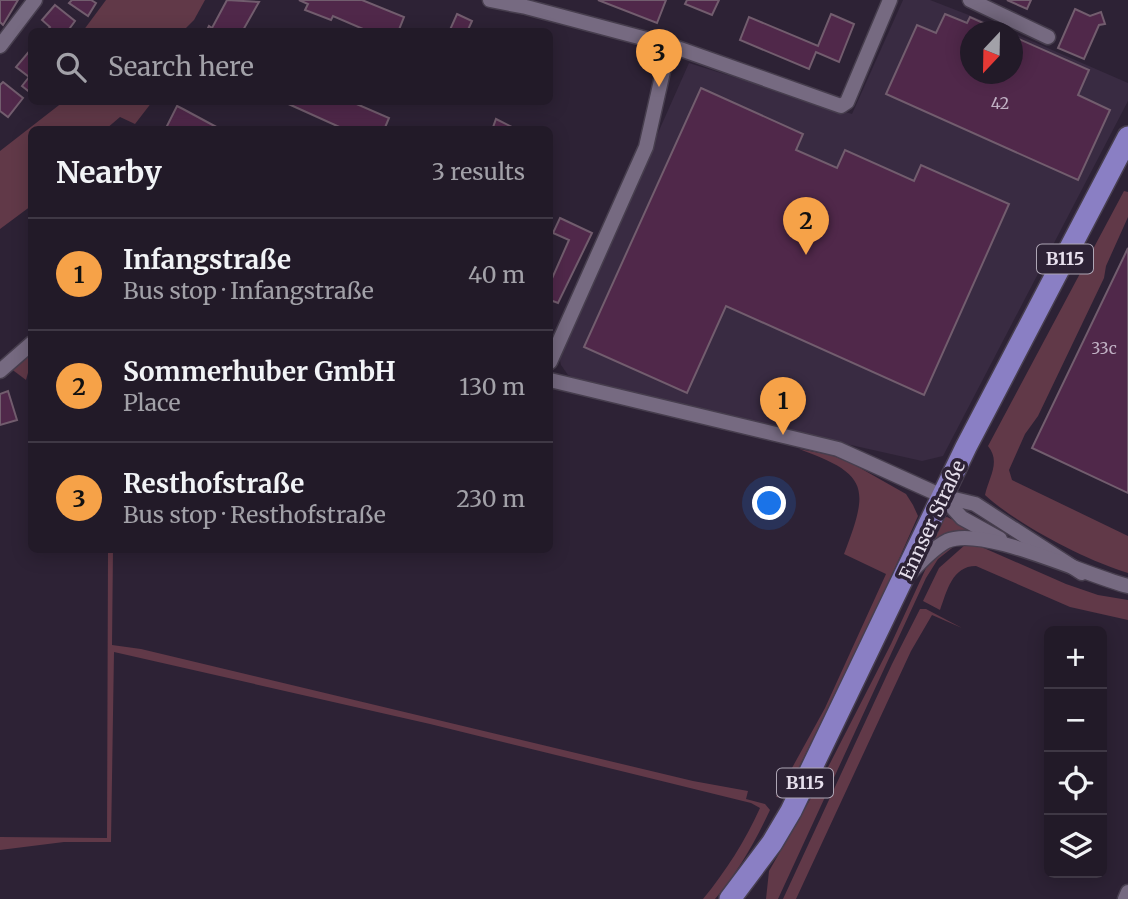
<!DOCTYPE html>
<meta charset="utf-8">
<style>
body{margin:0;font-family:Merriweather,serif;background:#2a2330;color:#f1f3f6}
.controls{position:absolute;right:21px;bottom:21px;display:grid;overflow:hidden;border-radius:10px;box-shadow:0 4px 18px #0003}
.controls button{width:63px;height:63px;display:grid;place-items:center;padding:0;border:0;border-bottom:2px solid #3f3845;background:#221a28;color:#f1f3f6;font:35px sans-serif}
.compass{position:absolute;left:960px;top:21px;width:63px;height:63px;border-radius:50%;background:#221a28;box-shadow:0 4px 18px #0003;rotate:202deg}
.you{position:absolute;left:770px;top:504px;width:24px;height:24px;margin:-18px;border:5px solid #fff;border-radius:50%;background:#1a73e8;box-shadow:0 0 0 10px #1a73e833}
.badge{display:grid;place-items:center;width:46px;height:46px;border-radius:50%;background:#f6a248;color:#111;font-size:23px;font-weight:700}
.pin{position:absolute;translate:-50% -58px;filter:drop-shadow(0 2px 4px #0008)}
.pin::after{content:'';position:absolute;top:37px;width:24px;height:21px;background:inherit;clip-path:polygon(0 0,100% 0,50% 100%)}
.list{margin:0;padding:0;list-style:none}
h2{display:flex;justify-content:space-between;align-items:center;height:91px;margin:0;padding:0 28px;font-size:30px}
h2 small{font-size:23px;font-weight:400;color:#a2a1a8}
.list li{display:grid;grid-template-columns:46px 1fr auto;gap:21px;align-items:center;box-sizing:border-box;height:112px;padding:0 28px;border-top:2px solid #3f3845}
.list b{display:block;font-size:26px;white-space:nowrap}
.list p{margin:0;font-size:23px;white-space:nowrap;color:#a2a1a8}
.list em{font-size:23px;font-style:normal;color:#a2a1a8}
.icon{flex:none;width:38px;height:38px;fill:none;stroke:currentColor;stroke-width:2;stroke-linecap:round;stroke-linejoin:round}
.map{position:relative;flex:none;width:1128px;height:899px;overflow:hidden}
.search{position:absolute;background:#221a28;box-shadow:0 4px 18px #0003;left:28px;top:28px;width:525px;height:77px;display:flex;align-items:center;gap:18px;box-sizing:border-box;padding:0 24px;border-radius:10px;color:#a2a1a8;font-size:26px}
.panel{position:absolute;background:#221a28;box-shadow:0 4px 18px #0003;left:28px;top:126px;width:525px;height:427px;border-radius:10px}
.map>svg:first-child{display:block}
.built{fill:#392b42}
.green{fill:#613948}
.building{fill:#50284a;stroke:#725d6e;stroke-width:2}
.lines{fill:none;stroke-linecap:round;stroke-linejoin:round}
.street-casing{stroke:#473e4e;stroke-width:17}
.primary-casing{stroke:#473e4e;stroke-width:24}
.street{stroke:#766a81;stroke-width:14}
.primary{stroke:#8a7fc4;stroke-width:21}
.labels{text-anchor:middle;stroke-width:7;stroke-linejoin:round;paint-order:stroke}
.number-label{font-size:16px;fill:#c0b1c4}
.shield{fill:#2d2235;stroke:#aea6b5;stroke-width:2}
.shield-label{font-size:18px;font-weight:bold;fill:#e6dfec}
.street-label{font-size:19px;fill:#e6dfec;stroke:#2d2235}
</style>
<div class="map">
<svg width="1128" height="899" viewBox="0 0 1128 899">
<rect width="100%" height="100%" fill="#2d2235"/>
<path class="built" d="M903 0H930L1010 31 970 32V74H1012L1013 33 1128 83V101L943 456 922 461 700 411 581 381 568 375 561 365 559 356 689 63 852 114Z"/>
<g class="green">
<path d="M106 0H205L194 20 183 31H83Z"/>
<path d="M63 102H152L135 124 120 117 106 129 32 130 31 206 0 229V151Z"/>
<path d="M1124 191 1128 192V217L1106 266 1104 278 1038 416 1025 434 1009 470 1012 480 1128 536V573C1085 560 1018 525 985 495 989 477 1001 462 988 446Z"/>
<path d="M31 348V362L26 380 10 368Z"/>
<path d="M799 449 831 455 853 464 906 494 913 505 918 516 883 595 784 798 776 797 825 708 886 574 844 554C870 487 868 474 799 449Z"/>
<path d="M947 517 972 529 971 532 934 540 943 518Z"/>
<path d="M966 544 977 545 1066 584 1098 595 1128 600V620L1070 607 976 566C952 566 947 591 940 610L923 601 939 568Z"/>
<path d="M951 546 952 548 938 559 926 578 778 899H766L769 871 823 777 891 644 927 566 931 560Z"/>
<path d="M108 550H113L112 645 141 649 693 781 748 791 746 799 765 804 770 810C755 842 738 872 715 899H703C726 871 745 841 760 808L751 803 430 724 114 652 111 842H64L0 850V837L107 838Z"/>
<path d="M920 609H926L962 628 932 615 911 651 796 899H783L892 664Z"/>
</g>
<g class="building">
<path d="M0 0H18L3 25 0 22Z"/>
<path d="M72 0H91L96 3 88 16 69 3Z"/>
<path d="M227 0 259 2 242 32H206L209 26 212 28Z"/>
<path d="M299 0H362L404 17 398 32H370L333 16 331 20 305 10 308 4Z"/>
<path d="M598 0H666L657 23Z"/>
<path d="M687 0H719L712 15 685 4Z"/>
<path d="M1007 0H1031L1027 9Z"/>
<path d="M55 5 75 21 67 32H46L50 27 42 20Z"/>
<path d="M1075 9 1090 16 1101 12 1105 24 1099 25 1084 59 1058 48Z"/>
<path d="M457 14 472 21 467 32H449Z"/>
<path d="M831 14 854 24 839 62 816 52 809 69 740 40 749 17 818 46Z"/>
<path d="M945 14 967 23 970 17 1003 32H970V74H1012V36L1089 70 1078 95 1110 110 1078 180 886 94 917 25 936 33Z"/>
<path d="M32 48V94L22 86 29 77 16 67Z"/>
<path d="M3 82 23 98 8 117 0 111V85Z"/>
<path d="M701 88 803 134 796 150 837 168 845 150 914 181 921 165 1009 204 924 395 726 306 687 393 584 347Z"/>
<path d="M284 102H352L389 118 384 130H346Z"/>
<path d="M177 106 183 109 222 130H165Z"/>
<path d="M496 119 518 130H492Z"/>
<path d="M560 218 592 233 558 303 550 300V283L569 240 553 233Z"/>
<path d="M1128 248V493L1032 448Z"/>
<path d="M8 391 17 420 0 425V394Z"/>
</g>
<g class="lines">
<defs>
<g id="street">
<path d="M490 0 526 7 669 45 841 106 847 102 890 0"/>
<path d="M970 0 1048 37"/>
<path d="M0 46 35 0"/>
<path d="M550 362 646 147 669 45"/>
<path d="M0 371 32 343"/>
<path d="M550 380 838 449 942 496 975 504 1082 573"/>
<path d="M942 496 962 518 1000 539"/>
<path d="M910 573C921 562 933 548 947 541 983 525 1087 576 1128 586"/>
<path d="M1125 899 1128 892"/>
</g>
<path id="primary" d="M730 899 772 843 791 811 966 447 1128 137"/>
</defs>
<use href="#street" class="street-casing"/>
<use href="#primary" class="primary-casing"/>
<use href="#street" class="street"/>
<use href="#primary" class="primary"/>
</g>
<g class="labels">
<g class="number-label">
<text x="1000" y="109">42</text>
<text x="1104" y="354">33c</text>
</g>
<g class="shield">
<rect x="1037" y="244.5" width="56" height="29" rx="5"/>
<rect x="777" y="768.5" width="56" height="29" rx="5"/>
</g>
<g class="shield-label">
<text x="1065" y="265">B115</text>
<text x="805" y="789">B115</text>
</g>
<g class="street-label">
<text transform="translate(932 520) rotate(-65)" y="7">Ennser Straße</text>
</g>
</g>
</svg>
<div class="controls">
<button>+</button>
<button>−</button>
<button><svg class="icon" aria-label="locate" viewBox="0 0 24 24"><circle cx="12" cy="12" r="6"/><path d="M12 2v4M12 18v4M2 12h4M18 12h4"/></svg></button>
<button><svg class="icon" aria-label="layers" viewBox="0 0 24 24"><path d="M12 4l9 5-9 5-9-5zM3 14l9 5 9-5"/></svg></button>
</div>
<svg class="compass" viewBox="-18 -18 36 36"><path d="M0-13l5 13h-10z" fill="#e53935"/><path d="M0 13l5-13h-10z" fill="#a2a1a8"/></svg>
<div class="you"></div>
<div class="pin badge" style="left:783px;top:435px">1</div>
<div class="pin badge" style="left:806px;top:255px">2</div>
<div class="pin badge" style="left:659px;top:87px">3</div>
<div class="search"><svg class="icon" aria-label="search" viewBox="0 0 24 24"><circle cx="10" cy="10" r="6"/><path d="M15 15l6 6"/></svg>Search here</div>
<section class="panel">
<h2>Nearby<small>3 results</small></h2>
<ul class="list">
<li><span class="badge">1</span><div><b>Infangstraße</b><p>Bus stop · Infangstraße</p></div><em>40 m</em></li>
<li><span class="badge">2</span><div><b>Sommerhuber GmbH</b><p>Place</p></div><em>130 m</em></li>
<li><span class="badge">3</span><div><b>Resthofstraße</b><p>Bus stop · Resthofstraße</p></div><em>230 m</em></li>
</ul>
</section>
</div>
